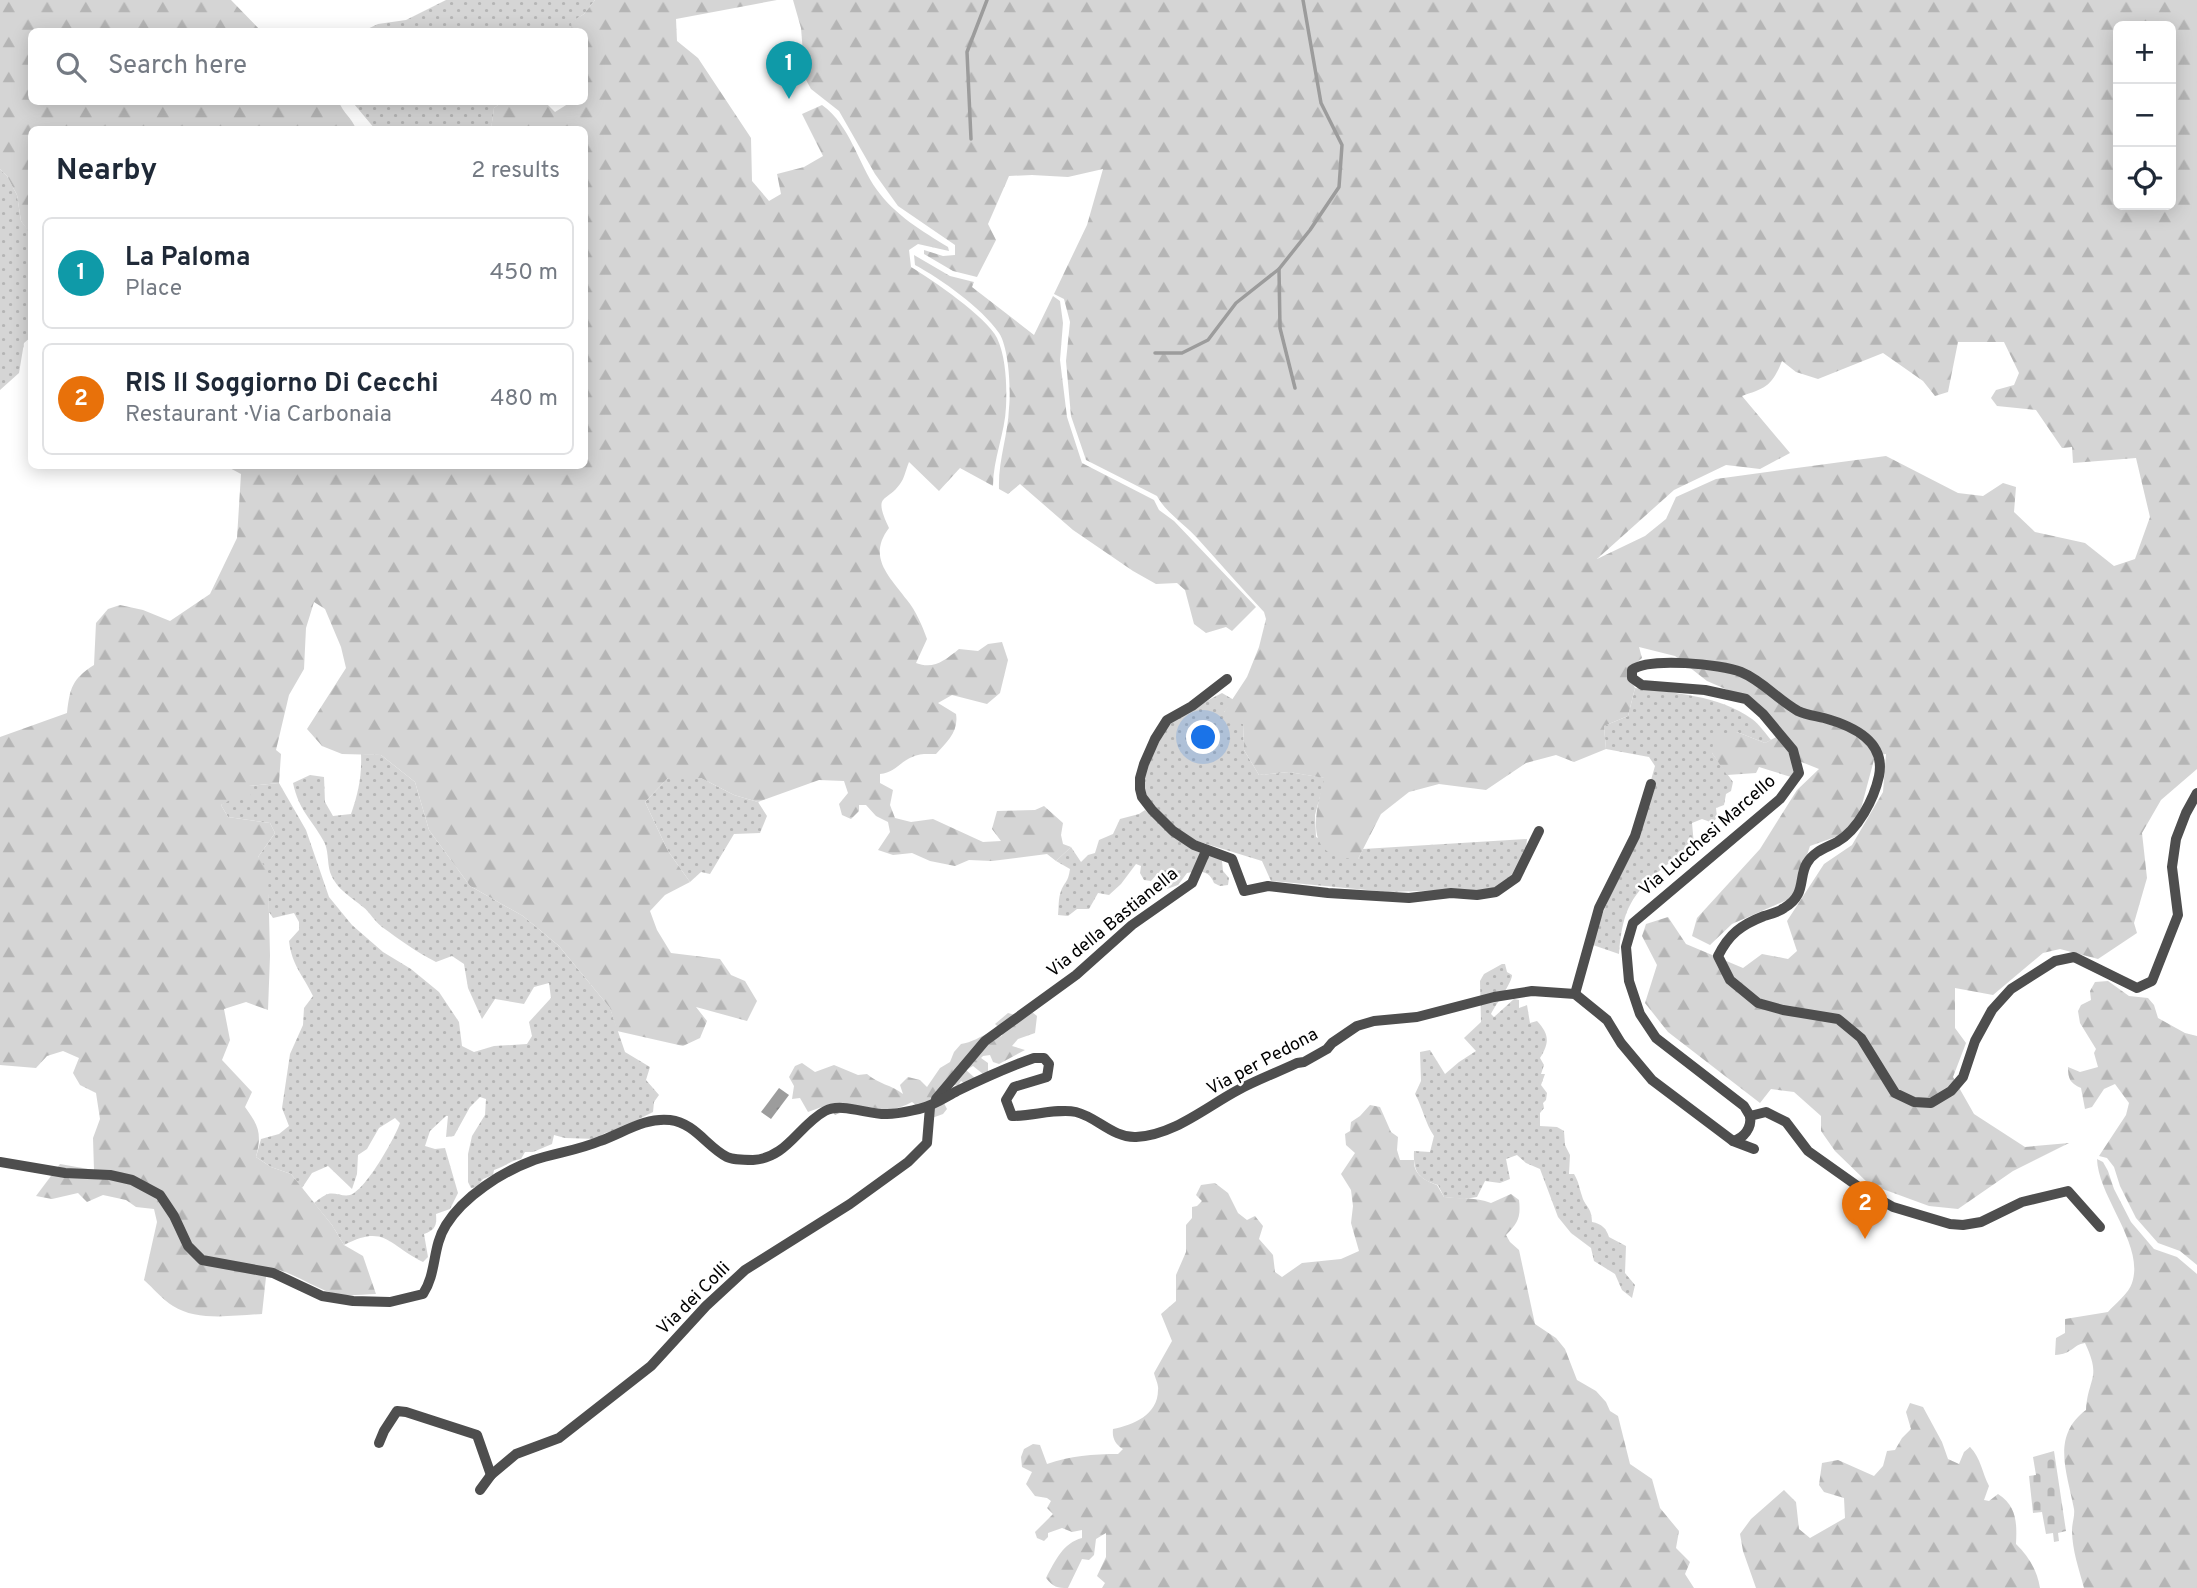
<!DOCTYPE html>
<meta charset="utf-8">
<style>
body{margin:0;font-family:Overpass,sans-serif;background:#f6f6f7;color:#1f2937}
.controls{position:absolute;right:21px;top:21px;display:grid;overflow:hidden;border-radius:10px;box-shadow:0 4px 18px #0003}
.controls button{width:63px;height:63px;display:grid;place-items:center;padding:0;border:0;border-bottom:2px solid #e0e1e3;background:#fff;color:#1f2937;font:35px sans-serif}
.you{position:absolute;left:1204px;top:738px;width:24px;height:24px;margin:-18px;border:5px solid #fff;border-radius:50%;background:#1a73e8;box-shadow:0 0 0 10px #1a73e833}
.badge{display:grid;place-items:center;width:46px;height:46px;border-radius:50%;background:#ea580c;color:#fff;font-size:23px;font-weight:700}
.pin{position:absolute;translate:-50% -58px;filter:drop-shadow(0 2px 4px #0008)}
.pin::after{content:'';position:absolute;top:37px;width:24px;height:21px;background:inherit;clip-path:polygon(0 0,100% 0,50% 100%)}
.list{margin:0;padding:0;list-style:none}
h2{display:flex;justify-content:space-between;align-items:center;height:91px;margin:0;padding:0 28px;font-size:30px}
h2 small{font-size:23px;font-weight:400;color:#747a83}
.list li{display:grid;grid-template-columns:46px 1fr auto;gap:21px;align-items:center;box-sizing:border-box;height:112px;margin:0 14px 14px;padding:0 14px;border:2px solid #e0e1e3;border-radius:10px}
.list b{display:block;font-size:26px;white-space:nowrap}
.list p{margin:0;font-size:23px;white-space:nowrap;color:#747a83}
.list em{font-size:23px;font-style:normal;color:#747a83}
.icon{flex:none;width:38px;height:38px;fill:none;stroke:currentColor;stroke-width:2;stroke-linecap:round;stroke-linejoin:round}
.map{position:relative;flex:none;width:2197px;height:1588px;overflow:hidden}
.search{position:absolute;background:#fff;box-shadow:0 4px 18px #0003;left:28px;top:28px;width:560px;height:77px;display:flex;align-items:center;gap:18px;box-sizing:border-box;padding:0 24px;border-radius:10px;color:#747a83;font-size:26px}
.panel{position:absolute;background:#fff;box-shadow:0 4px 18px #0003;left:28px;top:126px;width:560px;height:343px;border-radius:10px}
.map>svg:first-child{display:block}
.green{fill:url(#green-dots)}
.forest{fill:url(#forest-firs);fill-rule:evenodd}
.cemetery{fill:url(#cemetery-stones)}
.water{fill:url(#water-ripples)}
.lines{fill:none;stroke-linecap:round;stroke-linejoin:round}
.stream{stroke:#9c9c9c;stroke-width:3.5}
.minor{stroke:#4e4e4e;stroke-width:10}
.labels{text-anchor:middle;stroke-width:5;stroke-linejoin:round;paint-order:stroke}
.street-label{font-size:18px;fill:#000;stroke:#fff}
</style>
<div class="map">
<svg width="2197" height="1588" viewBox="0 0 2197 1588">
<defs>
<pattern id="green-dots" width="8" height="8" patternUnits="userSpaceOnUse" patternTransform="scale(1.75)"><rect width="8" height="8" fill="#d5d5d5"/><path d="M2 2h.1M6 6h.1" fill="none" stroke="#b5b5b5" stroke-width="1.8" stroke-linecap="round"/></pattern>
<pattern id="forest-firs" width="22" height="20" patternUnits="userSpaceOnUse" patternTransform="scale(1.75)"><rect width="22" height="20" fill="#d5d5d5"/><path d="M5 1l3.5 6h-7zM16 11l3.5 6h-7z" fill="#b5b5b5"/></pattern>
<pattern id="cemetery-stones" width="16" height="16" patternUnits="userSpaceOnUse" patternTransform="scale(1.75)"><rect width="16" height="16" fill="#d5d5d5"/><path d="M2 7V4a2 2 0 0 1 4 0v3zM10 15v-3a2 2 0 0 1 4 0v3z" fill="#b5b5b5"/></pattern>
<pattern id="water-ripples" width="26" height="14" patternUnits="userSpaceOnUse" patternTransform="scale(1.75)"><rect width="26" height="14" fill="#9c9c9c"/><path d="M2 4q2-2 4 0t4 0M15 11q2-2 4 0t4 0" fill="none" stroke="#7d7d7d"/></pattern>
</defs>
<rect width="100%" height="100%" fill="#fff"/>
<g class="green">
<path d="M446 0H595L584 14 572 22V31L361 32 378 24 406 20Z"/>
<path d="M346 102H502L494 108 491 130 375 129 354 104Z"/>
<path d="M0 169 7 176 17 195 21 221 32 235 31 337 24 343 19 373 0 390Z"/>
<path d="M1635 688C1674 693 1719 695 1752 719 1760 725 1765 733 1771 740L1765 743 1737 732 1712 753 1733 782 1731 791 1726 794 1724 805 1716 808 1717 817 1713 823 1702 819 1692 823 1694 845C1683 855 1669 862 1658 872 1628 898 1622 916 1619 954L1590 944 1635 836 1655 766 1649 757 1606 749 1604 726 1628 716Z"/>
<path d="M1222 693 1234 700 1224 712 1243 724 1244 750 1259 775 1289 772 1325 778 1315 815 1316 837 1358 859 1363 849 1527 839 1526 848 1513 877 1496 887 1479 892 1450 890 1388 892 1283 882 1271 881 1262 861 1197 841 1177 829 1146 796 1143 776 1164 731 1174 718Z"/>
<path d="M361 754 381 755 415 782 429 830 470 886 523 916 559 946 610 1008 625 1052 650 1067 646 1080 659 1095 654 1102 653 1112 617 1130 605 1133 596 1139 565 1138 554 1135 552 1144 533 1152H525L521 1159C511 1160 505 1167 494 1170L493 1175 483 1179 477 1187 471 1188 468 1182V1154L472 1136 485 1115 486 1099 480 1097 470 1107 454 1136 446 1137 448 1116H446L430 1131 425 1146 435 1149 445 1148 458 1193 450 1209 436 1214C437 1226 435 1230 424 1234L428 1257 423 1262C387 1244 385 1224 344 1245L332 1225 314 1203C318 1200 324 1195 328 1194 335 1192 343 1197 350 1195 365 1191 395 1138 400 1123L395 1118 379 1128 367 1149 358 1155 357 1174 352 1189 328 1166 312 1173 302 1188 291 1174 271 1167 256 1157 261 1139 279 1134 289 1126 282 1108 290 1054 303 1025 304 1008 313 996C303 975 292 966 289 941L299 930V922L294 913 273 918 269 912 268 893 258 857 275 833 270 823 228 817 221 805 248 786 279 783 306 830 329 897 352 925 383 952 411 969 439 992 459 1022 462 1046 474 1052 494 1046 527 1044 532 1036 529 1022 551 998 549 983 534 987 524 1004 495 999 482 1019 468 988 464 964 452 956 436 962C416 952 399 939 382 927 374 921 370 912 363 907 350 896 336 889 330 872 327 862 329 849 323 840 311 818 299 811 293 783L310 775 324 777 325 802 333 816 351 814C358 794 362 777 361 754Z"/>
<path d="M668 778H701L734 795 758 802 767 816 760 833 734 834 710 874 701 872 690 882 668 851 645 802Z"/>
<path d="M1145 810 1172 835 1222 861 1223 871 1229 878 1228 885 1220 886 1214 883C1209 870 1200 871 1187 873L1178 885 1167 889 1168 880 1166 875 1158 873 1151 881 1144 880 1140 873 1141 866 1136 864 1121 884 1109 895 1098 893 1089 909H1077L1068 916 1058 915C1059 907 1058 899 1061 891 1065 881 1068 883 1070 869L1056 861 1071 847 1081 862 1088 855 1095 853 1099 840 1113 834 1120 819 1139 814Z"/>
<path d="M1502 964H1505L1507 972 1512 975C1512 983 1496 1004 1491 1014L1494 1017 1514 999 1519 1000V1008L1527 1005 1530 1023 1537 1021C1549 1034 1550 1042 1540 1058L1544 1065 1541 1074H1545L1541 1085 1547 1093 1546 1100 1543 1103 1544 1108 1540 1113V1126L1557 1127 1564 1131 1565 1145 1570 1155 1569 1174H1574C1579 1182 1579 1188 1582 1196 1585 1207 1592 1207 1592 1222 1602 1224 1606 1228 1609 1237L1626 1246 1625 1273 1635 1285 1632 1298 1622 1290 1615 1274 1594 1261 1591 1248 1571 1233 1558 1217 1540 1169 1526 1163 1517 1155 1506 1159 1510 1179 1500 1183 1485 1181 1477 1197 1464 1199 1444 1197 1438 1185C1418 1179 1413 1171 1414 1151L1430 1152 1434 1136C1425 1123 1423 1108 1415 1094L1421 1081 1420 1052 1430 1050 1445 1074 1459 1062 1476 1051 1464 1038 1481 1022 1480 981 1484 974Z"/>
</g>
<g class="forest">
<path d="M0 0H231L261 31 32 32V102H339C343 113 352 118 356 129L32 130 31 235 21 221 17 195 7 176 0 169Z"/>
<path d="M595 0H777L676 19 677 41 698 58 751 138 752 181 769 201 781 194 777 174 804 167 823 156 802 114 822 105C851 126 857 162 877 190 895 215 922 231 948 247L949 251 918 244 909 250 911 267C931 279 987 317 997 338 1006 357 1007 385 1006 407 1005 433 993 459 993 486L960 468 939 491 909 462C907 467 905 474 903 479 889 505 871 490 889 528 867 557 889 576 907 600 916 611 922 625 927 639L916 663C934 670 945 660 959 649L978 651 988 644 1002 642 1008 660 1000 693 987 704 952 695 938 703 956 714C959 731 947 742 936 754 928 754 920 753 912 757 900 762 894 773 880 774V783L893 790 890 805 895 818 911 822 933 819 983 842 1001 841 992 829 997 811 1035 810 1044 806 1063 823 1061 835 1063 844 1071 847 1056 861 1047 854 992 861 969 860 955 866 930 861 912 853 893 855 878 850 890 832 888 822 876 816 866 805H859V811L851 819 842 815 839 804 848 793 844 781 819 780 758 802 734 795 701 778H668L645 802 668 851 690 882 665 895 650 911 657 930 671 953 720 959 731 975 745 981 757 1001 747 1021 696 1007 707 1021 700 1038 683 1046 617 1031 610 1008 559 946 523 916 470 886 429 830 415 782 381 755 342 754 322 746 307 729 346 668 341 647 325 609 314 602 306 628 304 669 289 695 276 750 281 754 279 783 249 786 251 800 234 798 221 805 228 817 270 823 275 833 258 857 268 871 270 956 268 1010 246 1002 224 1009 230 1040 222 1060 252 1092 245 1107C259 1126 262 1134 256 1157L271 1167 291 1174 332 1225 344 1245 363 1256 376 1294C365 1294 352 1296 341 1295 315 1291 294 1270 267 1268L262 1314C234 1315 198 1322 173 1306 163 1300 153 1288 144 1280L157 1222 154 1209 136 1207 126 1200 103 1195 87 1202 78 1193 52 1199 36 1196 60 1164 94 1170 93 1138 100 1119 96 1093 80 1085 73 1073 79 1058 63 1051 47 1056 36 1068 0 1065V737L67 713C70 688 72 679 94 665L96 623 108 609 120 605 143 610 170 621 210 594 237 538 241 474 226 466H584V130L491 129 494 108 502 102H545L555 112 571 102H584V32L572 31 571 22 584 14Z"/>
<path d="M793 0H2197V769L2161 800 2142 833 2147 878 2134 923 2137 933 2098 959 2060 949 2043 953 1993 995 1955 988V1028L1966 1043 1953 1077 1974 1114 2025 1147 2069 1143 2013 1171 1958 1209 1929 1206 1869 1184 1835 1151 1821 1131V1116L1794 1092 1771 1089 1760 1103 1668 1032 1645 1003 1657 965 1642 936 1646 924 1668 917 1686 944 1743 968 1762 954 1788 959 1797 951 1787 921 1824 864 1852 845 1883 792 1886 754 1875 756 1859 816 1841 835 1810 846 1795 891 1787 900 1732 924 1710 945 1692 936 1697 918 1760 849 1797 790 1819 769 1799 761 1791 777 1759 767 1756 773 1727 775 1712 753 1714 735 1737 732 1765 743 1780 735 1758 703 1707 681 1675 656 1639 647 1642 658 1627 672 1635 688 1628 716 1604 726 1606 749 1574 762 1556 755 1526 763 1486 790 1439 784 1409 792 1381 814 1358 859C1302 859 1315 816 1324 778L1289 772 1259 775 1244 750 1243 724 1225 723 1224 712 1247 677 1259 647 1266 619 1264 612C1241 588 1220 563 1198 539 1185 524 1166 513 1157 496L1086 460 1071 416 1066 361 1070 322 1064 299 1054 294 1087 225 1103 169 1068 177 1032 175 1009 176 988 224 996 240 977 277 953 271 924 254V250L943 256 955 255V245L898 206 875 174 839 111 811 89 805 78 801 28ZM2118 26H2171V205H2118ZM1958 342H2004L2019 373 2014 385 1996 390 1991 398 1997 406 2036 410 2062 448 2072 447 2073 463 2136 458 2150 517 2135 559 2114 566 2085 543 2035 532 2014 512 2016 487 2003 483 1983 496 1958 493 1886 456 1716 479 1676 497 1666 519 1645 536 1597 559 1674 490 1726 465 1760 469 1790 453 1742 396C1766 388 1772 386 1782 361L1796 372 1818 379 1883 353 1923 381 1935 396 1948 392Z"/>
<path d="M914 255 950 276 974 282 972 287 1034 335 1053 296 1060 301 1063 323 1060 360 1067 417 1082 463 1154 500 1159 510 1174 521 1256 607 1232 631 1226 627 1206 633 1194 624 1185 590 1177 583 1156 584 1133 571 1073 530 1020 484 1008 494 999 489C998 460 1008 436 1009 408 1011 390 1009 348 999 333 982 308 941 279 915 265Z"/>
<path d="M2108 981 2129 996 2148 998 2154 1005 2158 1018 2185 1033 2197 1036V1265L2180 1251 2158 1243 2136 1218 2120 1186 2114 1167 2107 1158 2099 1156 2126 1115 2129 1103 2115 1084 2104 1089 2092 1107 2085 1109 2081 1088C2070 1083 2068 1079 2068 1067L2080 1072 2098 1067 2094 1053 2096 1049 2080 1023 2078 1011 2081 1005 2091 1000 2090 991 2095 982Z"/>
<path d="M1032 1012 1037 1016 1035 1033 1018 1039 1012 1046 1025 1050 999 1064 993 1062 990 1055 983 1056 981 1058 988 1063V1072L983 1074 973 1066 966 1070 975 1078 965 1084 961 1081 958 1086 954 1085 942 1099 947 1109 943 1114 932 1118 912 1102C883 1118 860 1104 835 1115L827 1105 808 1112 800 1098 792 1099 794 1086 789 1077 795 1066 802 1063 815 1072 834 1065 858 1075 867 1074C878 1084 892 1085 903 1094L900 1085 908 1077 920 1080 927 1087 940 1068 950 1062 954 1052 961 1044C971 1043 981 1036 991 1032L997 1037 1002 1036 1003 1031 995 1024 1008 1013 1019 1016Z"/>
<path d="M1370 1105 1380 1107 1391 1132 1398 1137 1397 1150 1400 1160H1414C1413 1174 1425 1181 1437 1185L1444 1197C1461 1199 1475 1197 1491 1203L1511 1194 1519 1200C1521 1217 1518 1223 1506 1235L1510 1242 1519 1250 1535 1324 1556 1338 1565 1349 1577 1380 1596 1391 1606 1402 1610 1411 1618 1416 1630 1464 1652 1479 1660 1508 1679 1531 1676 1548 1690 1562 1685 1574 1694 1588H1102L1105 1583 1097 1576 1106 1557V1533L1096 1539 1094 1555 1089 1560 1082 1559 1068 1588C1057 1588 1053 1587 1046 1578 1055 1561 1063 1543 1082 1538V1530L1072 1532 1062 1528 1048 1533V1537L1044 1541 1037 1538 1035 1532 1053 1514 1047 1508 1051 1501 1047 1498 1035 1496 1026 1484 1032 1472 1022 1467 1021 1457 1024 1449 1033 1444 1040 1445 1047 1464C1070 1456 1093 1454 1118 1454L1123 1449C1115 1444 1112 1438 1113 1429 1133 1425 1158 1415 1158 1390 1159 1385 1155 1378 1154 1373L1172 1341 1161 1314 1176 1301V1275L1186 1252V1225L1192 1218V1207L1197 1206 1202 1201 1196 1195 1201 1185 1215 1183 1228 1193 1238 1213 1247 1220 1255 1216 1263 1226 1259 1239 1273 1255 1275 1272 1282 1277 1302 1263 1341 1259 1359 1251 1351 1223 1353 1206 1351 1190 1341 1174 1355 1153 1346 1145 1345 1134 1350 1131 1351 1122 1360 1116Z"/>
<path d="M2097 1159 2103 1162 2108 1171 2114 1189 2131 1222 2154 1249 2177 1257 2197 1274V1588H2084C2079 1569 2072 1550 2072 1530 2072 1523 2075 1516 2074 1509 2067 1472 2051 1436 2086 1410 2088 1377 2102 1379 2085 1343 2072 1345 2073 1354 2055 1355L2056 1338 2065 1333V1319L2108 1312C2115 1304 2129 1293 2132 1283 2145 1245 2098 1197 2097 1159Z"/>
<path d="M1910 1403 1923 1407 1942 1442 1948 1459 1959 1464 1964 1452 1970 1447C1981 1458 1982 1473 1989 1486L1984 1500 1989 1501 1998 1494C2017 1506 2017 1523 2016 1544 2029 1557 2037 1570 2040 1588H1756L1743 1551 1740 1534 1751 1519 1784 1490 1796 1502 1799 1529 1810 1538 1845 1518 1844 1498 1824 1492 1819 1485 1822 1463 1838 1460 1874 1476 1883 1466 1887 1451 1895 1450 1902 1438 1911 1429 1906 1412Z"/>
</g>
<path class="cemetery" d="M2054 1451 2066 1531 2058 1533 2059 1541 2054 1542 2053 1533 2046 1534 2042 1512 2033 1513 2029 1476 2036 1475 2033 1457Z"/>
<path class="water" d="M779 1088 789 1095 771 1119 761 1112Z"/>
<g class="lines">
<g class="stream">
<path d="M971 139 967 52 987 0"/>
<path d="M1155 353H1182L1208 340 1236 303 1279 269"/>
<path d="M1295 388 1280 328 1279 269 1310 230 1339 187 1342 145 1321 103 1303 0"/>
</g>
<g class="minor">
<path d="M1227 679 1192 706 1167 720 1155 739 1144 764 1140 778V789L1142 797 1152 810 1173 831 1194 845 1232 859 1244 891 1268 886 1328 893 1409 898 1451 893 1477 895 1496 892 1516 878 1539 831"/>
<path d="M1575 994 1599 908 1635 836 1651 784"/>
<path d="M936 1099 985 1041 1076 975 1132 925 1192 883 1206 851"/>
<path d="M1750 1116 1744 1106 1656 1038 1640 1014 1629 981 1626 947 1633 923 1780 799 1799 773 1793 750 1763 714 1746 699 1705 690 1642 685 1632 678V670C1649 657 1721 664 1741 672 1763 681 1778 700 1798 711 1806 715 1816 716 1824 718 1853 726 1886 741 1879 776 1874 799 1858 830 1837 842 1826 848 1814 851 1807 863 1798 877 1807 895 1784 908 1779 912 1771 914 1764 916 1741 925 1729 934 1718 956L1730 980 1758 1003 1783 1010 1838 1019 1861 1038 1895 1093 1914 1102 1931 1103 1951 1091 1963 1077 1975 1041 1992 1010 2011 989 2055 961 2074 957 2137 988 2152 981 2178 915 2172 867 2176 839 2186 813 2197 793"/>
<path d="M1750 1116 1766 1112 1786 1122 1808 1151 1863 1190 1893 1207 1950 1224 1963 1225 1981 1222 2022 1202 2068 1191 2100 1227"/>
<path d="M1733 1141C1744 1138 1752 1128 1750 1116"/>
<path d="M0 1162 65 1173 110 1175 132 1180 160 1195 174 1216 188 1246 202 1260 273 1273 322 1296 353 1301 390 1302 423 1294C437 1273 432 1247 446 1225 464 1196 502 1172 534 1160 556 1153 579 1150 600 1141 623 1133 645 1117 670 1120 695 1123 707 1147 727 1157 733 1160 746 1160 753 1160 787 1158 798 1126 825 1111 841 1102 869 1115 887 1114 898 1114 909 1111 919 1109 933 1106 944 1098 957 1091 982 1079 1008 1067 1034 1058H1044L1049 1064 1047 1077 1014 1087 1006 1100 1012 1116C1032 1116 1059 1108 1076 1112 1097 1117 1113 1138 1136 1137 1174 1135 1206 1107 1238 1090 1257 1080 1278 1072 1297 1063L1304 1062 1327 1049 1332 1043 1357 1026 1374 1021 1417 1017 1494 997 1532 991 1575 994 1607 1020 1621 1043 1652 1080 1733 1141 1754 1149"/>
<path d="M379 1443 384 1431 397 1411 406 1412 477 1435 491 1475"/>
<path d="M480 1490 491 1475 516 1454 559 1438 651 1366 706 1306 745 1270 850 1204 908 1162 927 1143 930 1107"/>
</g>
</g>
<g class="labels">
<g class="street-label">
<text transform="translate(1707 835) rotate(-41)" y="6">Via Lucchesi Marcello</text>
<text transform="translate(1112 922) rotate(-39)" y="6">Via della Bastianella</text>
<text transform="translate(1262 1061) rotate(-28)" y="6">Via per Pedona</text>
<text transform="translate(693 1298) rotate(-45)" y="6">Via dei Colli</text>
</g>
</g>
</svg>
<div class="controls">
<button>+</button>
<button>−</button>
<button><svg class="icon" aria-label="locate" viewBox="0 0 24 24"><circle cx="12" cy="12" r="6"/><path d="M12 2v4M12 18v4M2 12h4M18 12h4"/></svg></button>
</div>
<div class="you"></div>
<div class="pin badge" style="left:789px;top:99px;background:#0f9aa8">1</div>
<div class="pin badge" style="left:1865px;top:1239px;background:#e8710a">2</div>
<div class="search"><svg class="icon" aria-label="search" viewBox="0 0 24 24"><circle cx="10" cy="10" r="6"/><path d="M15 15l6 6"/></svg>Search here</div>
<section class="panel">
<h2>Nearby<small>2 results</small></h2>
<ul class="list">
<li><span class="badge" style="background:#0f9aa8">1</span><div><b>La Paloma</b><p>Place</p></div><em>450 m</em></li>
<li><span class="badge" style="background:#e8710a">2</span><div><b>RIS Il Soggiorno Di Cecchi</b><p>Restaurant · Via Carbonaia</p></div><em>480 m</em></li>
</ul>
</section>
</div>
